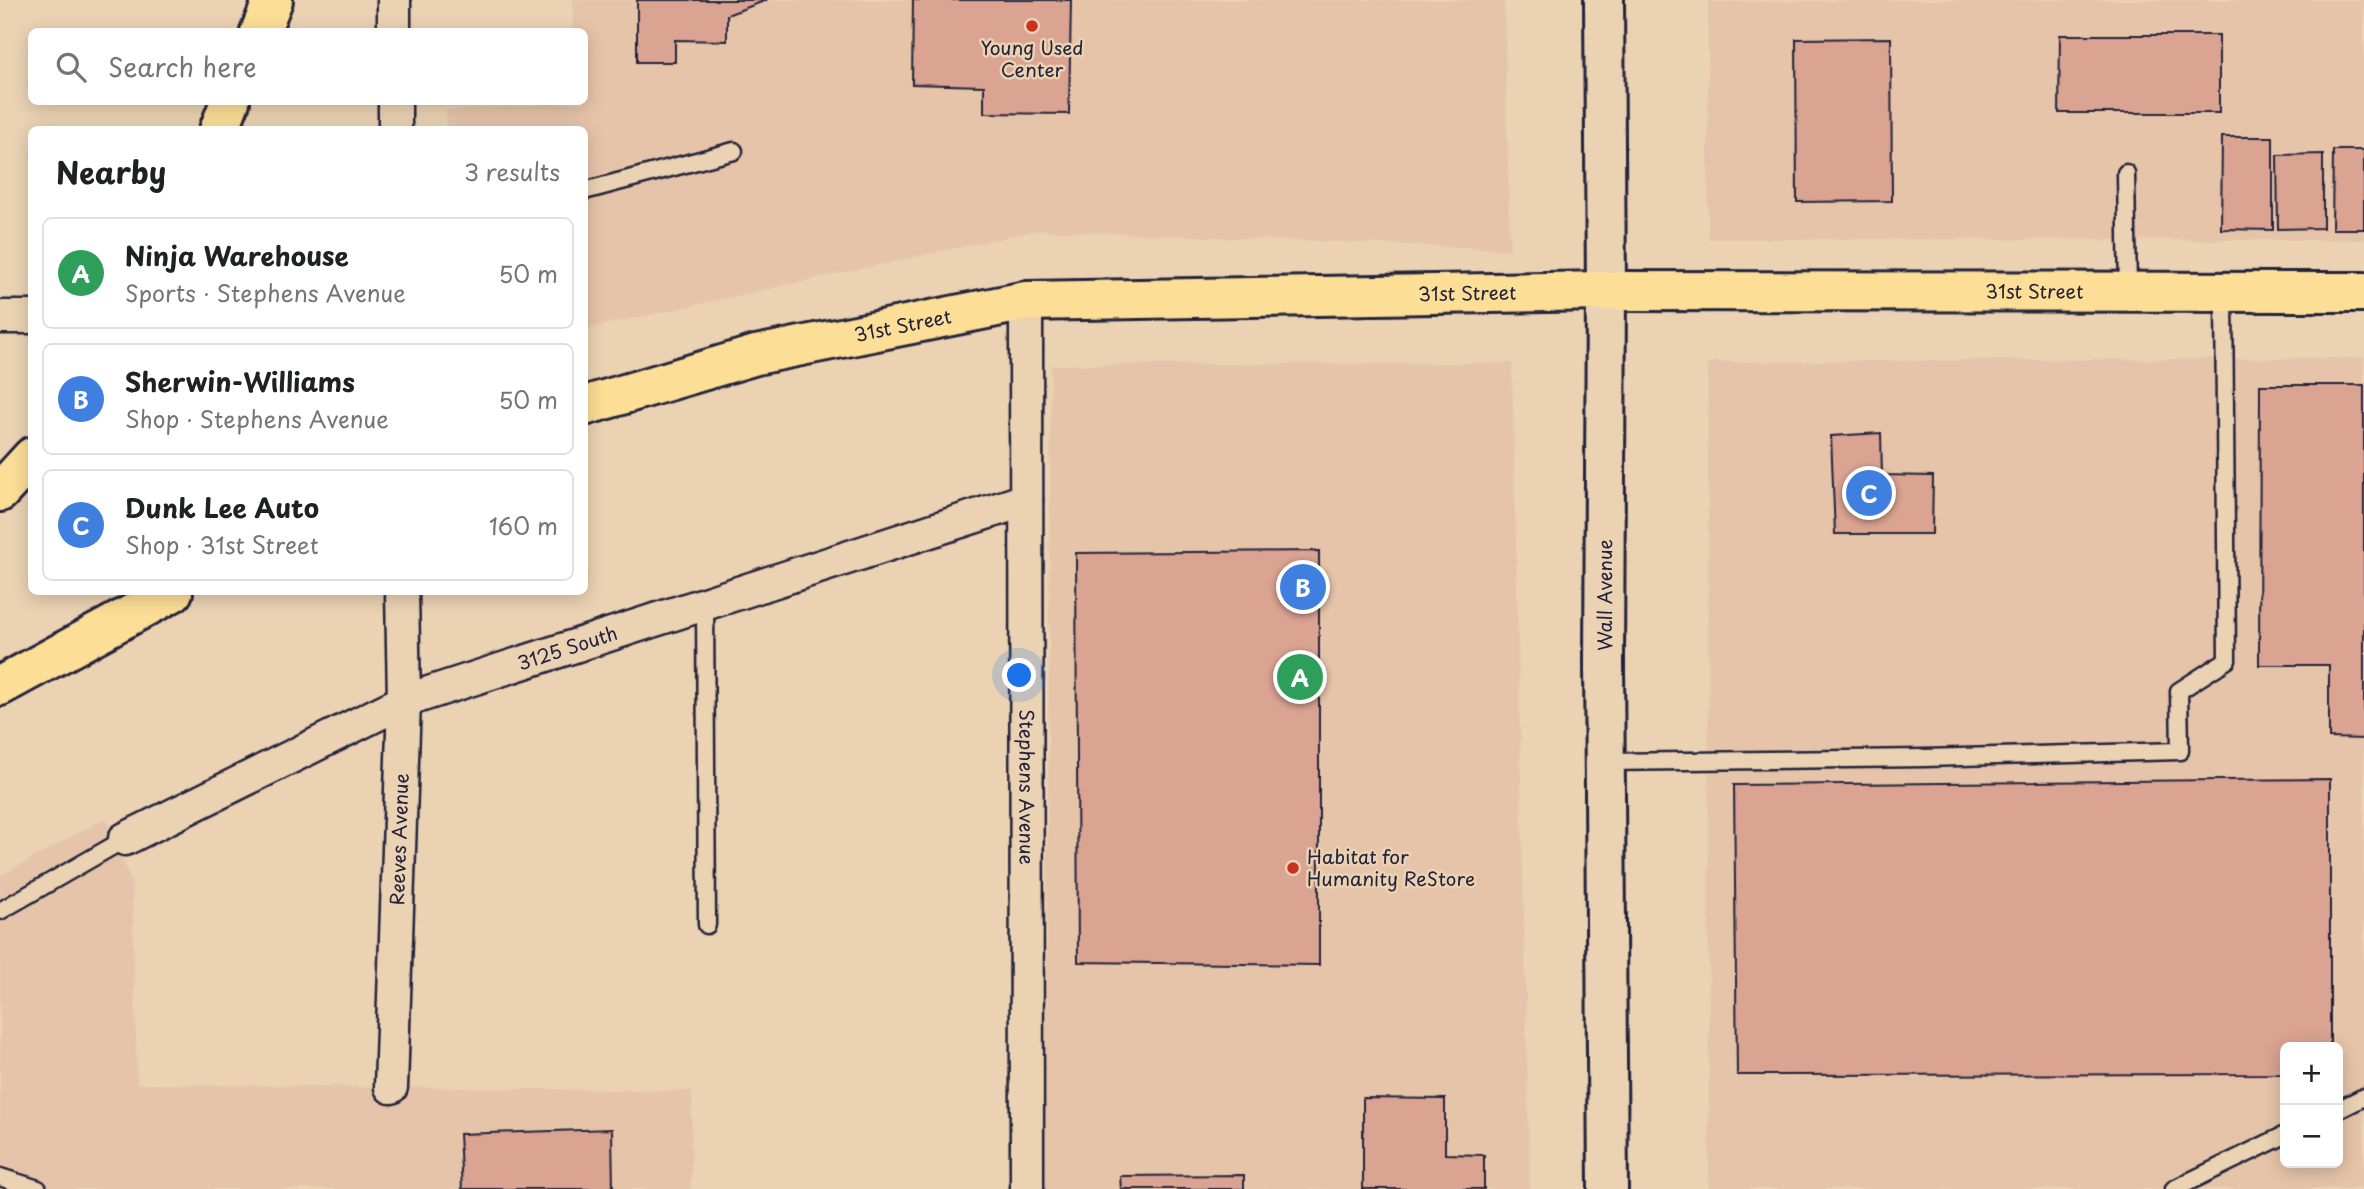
<!DOCTYPE html>
<meta charset="utf-8">
<style>
body{margin:0;font-family:"Playpen Sans",sans-serif;background:#f6f6f6;color:#202124}
.controls{position:absolute;right:21px;bottom:21px;display:grid;overflow:hidden;border-radius:10px;box-shadow:0 4px 18px #0003}
.controls button{width:63px;height:63px;display:grid;place-items:center;padding:0;border:0;border-bottom:2px solid #e0e0e0;background:#fff;color:#202124;font:35px sans-serif}
.you{position:absolute;left:1020px;top:676px;width:24px;height:24px;margin:-18px;border:5px solid #fff;border-radius:50%;background:#1a73e8;box-shadow:0 0 0 10px #1a73e833}
.badge{display:grid;place-items:center;width:46px;height:46px;border-radius:50%;background:#c8321e;color:#fff;font-size:23px;font-weight:700}
.pin{position:absolute;translate:-50% -50%;border:4px solid #fff;box-shadow:0 2px 7px #0006}
.list{margin:0;padding:0;list-style:none}
h2{display:flex;justify-content:space-between;align-items:center;height:91px;margin:0;padding:0 28px;font-size:30px}
h2 small{font-size:23px;font-weight:400;color:#757577}
.list li{display:grid;grid-template-columns:46px 1fr auto;gap:21px;align-items:center;box-sizing:border-box;height:112px;margin:0 14px 14px;padding:0 14px;border:2px solid #e0e0e0;border-radius:10px}
.list b{display:block;font-size:26px;white-space:nowrap}
.list p{margin:0;font-size:23px;white-space:nowrap;color:#757577}
.list em{font-size:23px;font-style:normal;color:#757577}
.icon{flex:none;width:38px;height:38px;fill:none;stroke:currentColor;stroke-width:2;stroke-linecap:round;stroke-linejoin:round}
.map{position:relative;flex:none;width:2364px;height:1189px;overflow:hidden}
.search{position:absolute;background:#fff;box-shadow:0 4px 18px #0003;left:28px;top:28px;width:560px;height:77px;display:flex;align-items:center;gap:18px;box-sizing:border-box;padding:0 24px;border-radius:10px;color:#757577;font-size:26px}
.panel{position:absolute;background:#fff;box-shadow:0 4px 18px #0003;left:28px;top:126px;width:560px;height:469px;border-radius:10px}
.map>svg:first-child{display:block}
.built{fill:#e6c4a9;fill-rule:evenodd}
.building{fill:#daa392;stroke:#22223b;stroke-width:2}
.lines{fill:none;stroke-linecap:round;stroke-linejoin:round}
.service-casing{stroke:#22223b;stroke-width:21}
.minor-casing{stroke:#22223b;stroke-width:37}
.secondary-casing{stroke:#22223b;stroke-width:44}
.primary-casing{stroke:#22223b;stroke-width:44}
.service{stroke:#ebd2b3;stroke-width:16}
.minor{stroke:#ebd2b3;stroke-width:32}
.secondary{stroke:#ebd2b3;stroke-width:38}
.primary{stroke:#fcde96;stroke-width:38}
.poi-dot{fill:#c8321e;stroke:#ebd2b3;stroke-width:2.5}
.labels{text-anchor:middle;stroke-width:5;stroke-linejoin:round;paint-order:stroke}
.poi-label{font-size:19px;fill:#22223b;stroke:#ebd2b3}
.street-label{font-size:19px;fill:#22223b;stroke:#ebd2b3}
</style>
<div class="map">
<svg width="2364" height="1189" viewBox="0 0 2364 1189">
<rect width="100%" height="100%" fill="#ebd2b3"/>
<filter id="ink" filterUnits="userSpaceOnUse"><feTurbulence type="fractalNoise" baseFrequency=".0143" numOctaves="2"/><feDisplacementMap in="SourceGraphic" scale="14" xChannelSelector="R" yChannelSelector="G"/><feConvolveMatrix kernelMatrix="1 2 1 2 8 2 1 2 1" color-interpolation-filters="sRGB"/></filter>
<g filter="url(#ink)">
<g class="built">
<path d="M573 0H1504L1510 249 1038 230 585 329 584 130 447 129 446 111 584 102V32L573 31Z"/>
<path d="M1917 0H2364V240L1708 239V2Z"/>
<path d="M2364 358V1189H1709L1708 362ZM2285 1047H2338V1163H2285Z"/>
<path d="M1512 363 1530 1189H1045L1051 365Z"/>
<path d="M106 818 132 883 137 1084 692 1091 691 1189H0V876Z"/>
</g>
<g class="building">
<path d="M637 0H767L727 15V41L675 40V62H637Z"/>
<path d="M913 0H1071L1069 114 984 113V86L912 84Z"/>
<path d="M2060 35H2219V113H2059Z"/>
<path d="M1891 38 1892 201 1797 202 1796 39Z"/>
<path d="M2222 137H2273V230L2221 229Z"/>
<path d="M2333 150H2364V229H2332Z"/>
<path d="M2323 154V228L2278 229 2277 155Z"/>
<path d="M2260 385H2364V739L2329 738V665H2259Z"/>
<path d="M1881 433 1882 475 1933 476 1932 534H1835L1831 436Z"/>
<path d="M1319 551V965L1078 962 1076 553Z"/>
<path d="M2330 779V1047H2285V1074L1737 1075 1734 785Z"/>
<path d="M1363 1098 1445 1099V1154L1484 1155V1189H1363Z"/>
<path d="M612 1129 613 1189H462L459 1134Z"/>
<path d="M1244 1175V1189H1121L1120 1176Z"/>
</g>
<g class="lines">
<defs>
<g id="service">
<path d="M2126 173 2128 292"/>
<path d="M584 191 734 151"/>
<path d="M705 604 707 925"/>
<path d="M1605 762 1924 758 2180 751 2179 691 2227 660 2224 293"/>
<path d="M0 911 125 839"/>
<path d="M2338 1110 2364 1097"/>
<path d="M0 1177 38 1189"/>
<path d="M2174 1189 2285 1135"/>
</g>
<g id="minor">
<path d="M394 0V32"/>
<path d="M395 102V130"/>
<path id="s1" d="M1026 301 1027 1189"/>
<path d="M0 317H32"/>
<path id="s2" d="M125 839 404 701 1026 500"/>
<path id="s3" d="M391 1087 404 701 402 592"/>
</g>
<path id="secondary" d="M1604 0 1606 291 1604 661 1608 1189"/>
<g id="primary">
<path d="M260 32 273 0"/>
<path d="M219 130 230 102"/>
<path id="s4" d="M584 406 756 355 1026 301 1606 291 2364 292"/>
<path d="M0 492 32 457"/>
<path d="M0 686 173 592"/>
</g>
</defs>
<use href="#service" class="service-casing"/>
<use href="#minor" class="minor-casing"/>
<use href="#secondary" class="secondary-casing"/>
<use href="#primary" class="primary-casing"/>
<use href="#service" class="service"/>
<use href="#minor" class="minor"/>
<use href="#secondary" class="secondary"/>
<use href="#primary" class="primary"/>
</g>
</g>
<g class="poi-dot">
<circle cx="1032" cy="26" r="7"/>
<circle cx="1293" cy="868" r="7"/>
</g>
<g class="labels">
<g class="poi-label">
<text x="1032" y="55">Young Used<tspan x="1032" dy="22">Center</tspan></text>
<text x="1307" y="864" text-anchor="start">Habitat for<tspan x="1307" dy="22">Humanity ReStore</tspan></text>
</g>
<g class="street-label">
<text dy="7" stroke="none"><textPath href="#s4" startOffset="1463">31st Street</textPath></text>
<text dy="7" stroke="none"><textPath href="#s4" startOffset="896">31st Street</textPath></text>
<text dy="7" stroke="none"><textPath href="#s4" startOffset="329">31st Street</textPath></text>
<text transform="translate(1605 595) rotate(-90)" y="7">Wall Avenue</text>
<text dy="7" stroke="none"><textPath href="#s2" startOffset="483">3125 South</textPath></text>
<text dy="7" stroke="none"><textPath href="#s1" startOffset="486">Stephens Avenue</textPath></text>
<text dy="7" stroke="none"><textPath href="#s3" startOffset="248">Reeves Avenue</textPath></text>
</g>
</g>
</svg>
<div class="controls">
<button>+</button>
<button>−</button>
</div>
<div class="you"></div>
<div class="pin badge" style="left:1300px;top:677px;background:#2e9e5b">A</div>
<div class="pin badge" style="left:1303px;top:587px;background:#3f7fe0">B</div>
<div class="pin badge" style="left:1869px;top:493px;background:#3f7fe0">C</div>
<div class="search"><svg class="icon" aria-label="search" viewBox="0 0 24 24"><circle cx="10" cy="10" r="6"/><path d="M15 15l6 6"/></svg>Search here</div>
<section class="panel">
<h2>Nearby<small>3 results</small></h2>
<ul class="list">
<li><span class="badge" style="background:#2e9e5b">A</span><div><b>Ninja Warehouse</b><p>Sports · Stephens Avenue</p></div><em>50 m</em></li>
<li><span class="badge" style="background:#3f7fe0">B</span><div><b>Sherwin-Williams</b><p>Shop · Stephens Avenue</p></div><em>50 m</em></li>
<li><span class="badge" style="background:#3f7fe0">C</span><div><b>Dunk Lee Auto</b><p>Shop · 31st Street</p></div><em>160 m</em></li>
</ul>
</section>
</div>
